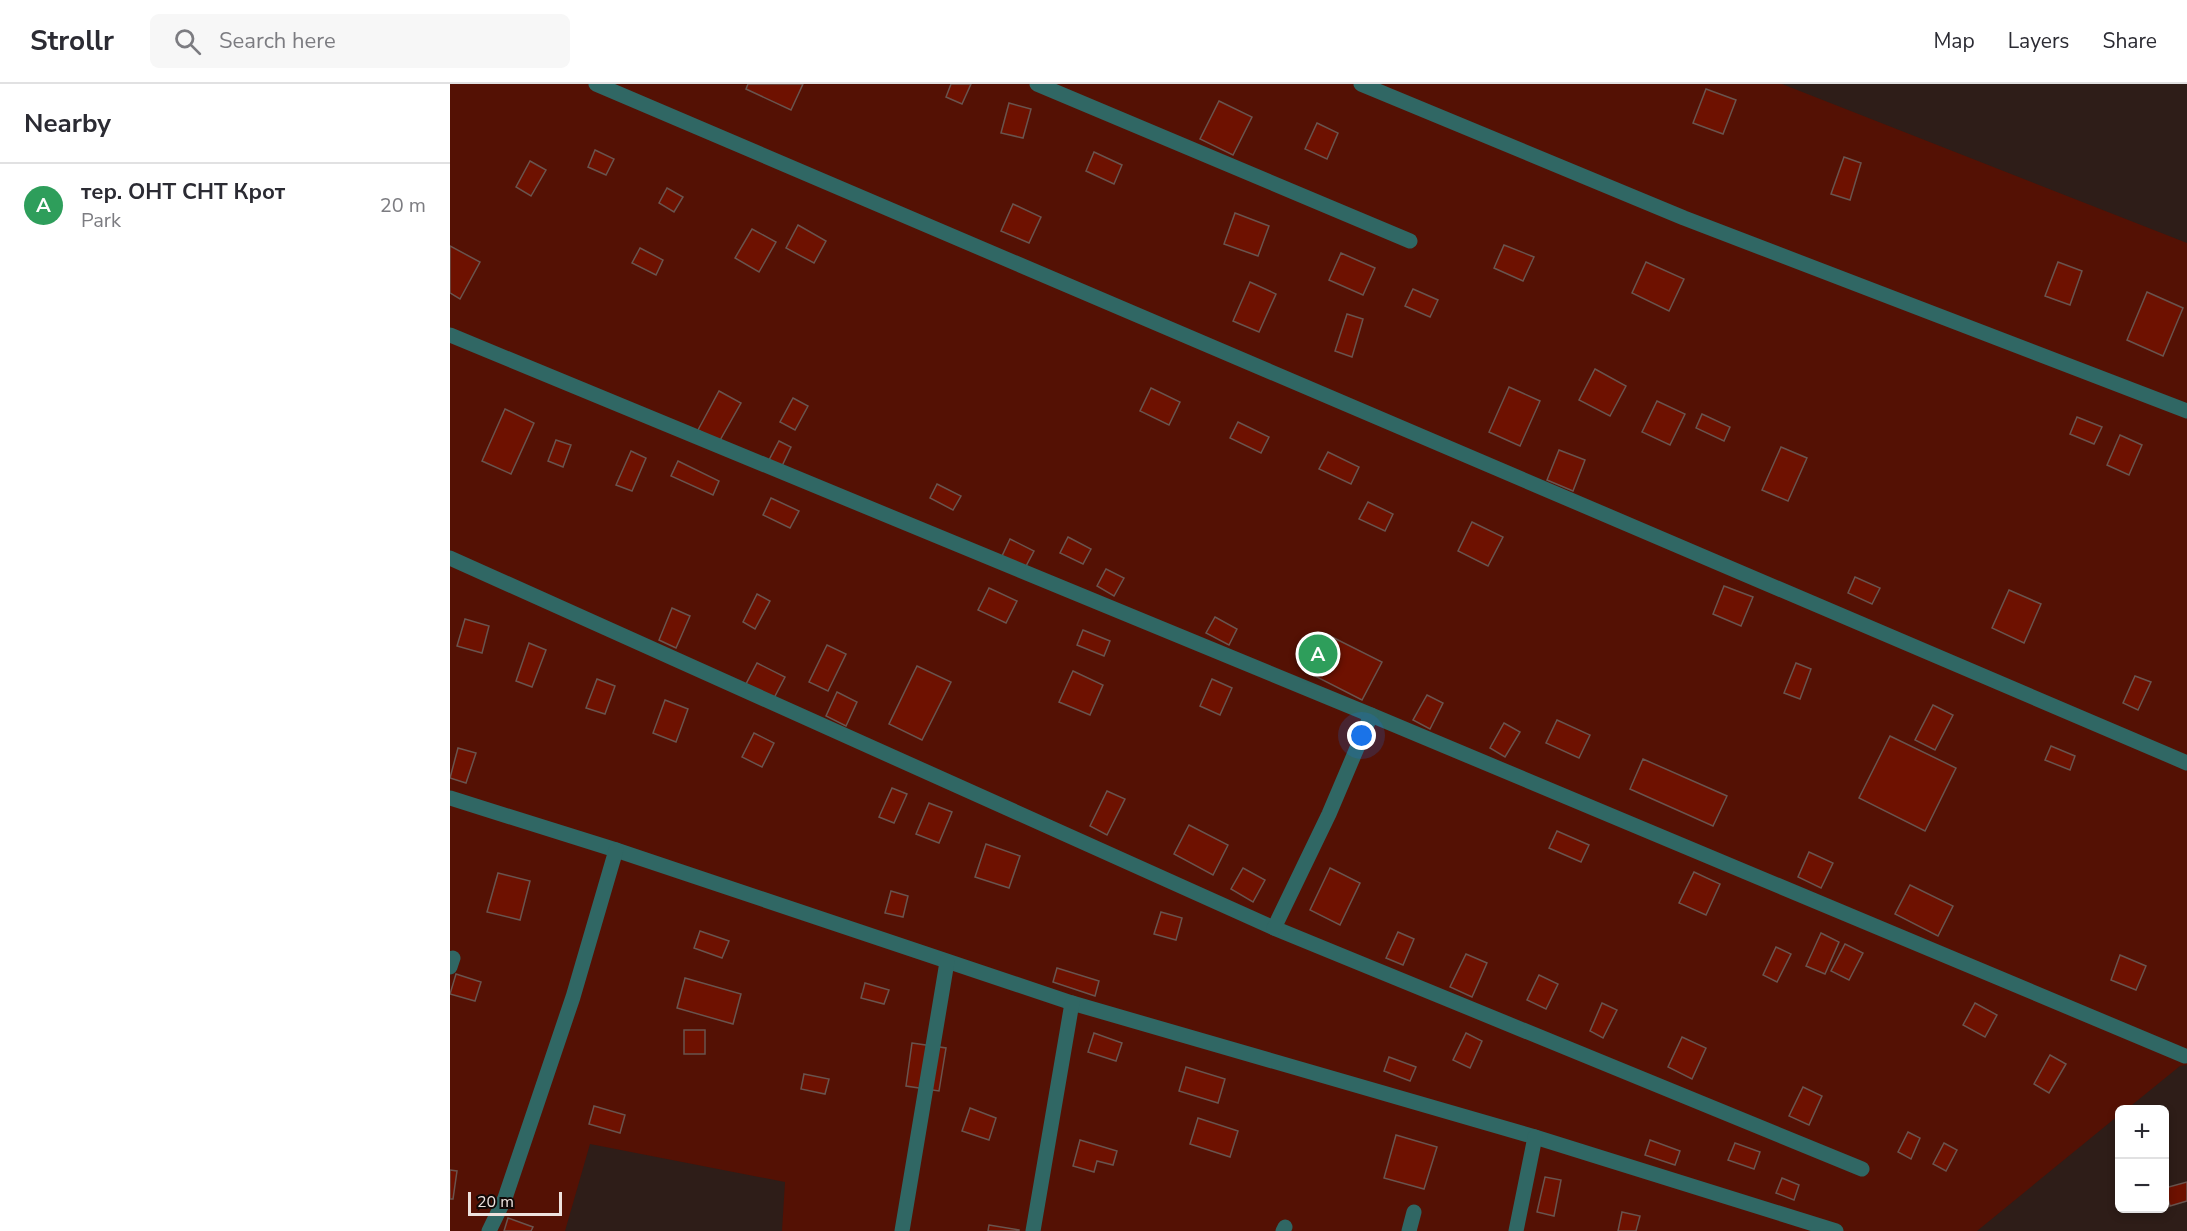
<!DOCTYPE html>
<meta charset="utf-8">
<style>
body{margin:0;font-family:"Nunito Sans",sans-serif;background:#f7f7f7;color:#2b2b33}
.controls{position:absolute;right:18px;bottom:18px;display:grid;overflow:hidden;border-radius:9px;box-shadow:0 3px 9px #0003}
.controls button{width:54px;height:54px;display:grid;place-items:center;padding:0;border:0;border-bottom:2px solid #e1e1e2;background:#fff;color:#2b2b33;font:30px sans-serif}
.scale{position:absolute;left:18px;bottom:15px;width:94px;box-sizing:border-box;padding-left:6px;border:3px solid #eee2de;border-top:0;font-size:16px;line-height:21px;white-space:nowrap;color:#eee2de;-webkit-text-stroke:4px #110907;paint-order:stroke}
.you{position:absolute;left:912px;top:652px;width:21px;height:21px;margin:-15px;border:4px solid #fff;border-radius:50%;background:#1a73e8;box-shadow:0 0 0 9px #1a73e833}
.badge{display:grid;place-items:center;width:39px;height:39px;border-radius:50%;background:#7c3aed;color:#fff;font-size:20px;font-weight:700}
.pin{position:absolute;translate:-50% -50%;border:3px solid #fff;box-shadow:0 2px 6px #0006}
.list{margin:0;padding:0;list-style:none}
h2{display:flex;justify-content:space-between;align-items:center;height:78px;margin:0;padding:0 24px;font-size:26px}
h2 small{font-size:20px;font-weight:400;color:#7c7c81}
.list li{display:grid;grid-template-columns:39px 1fr auto;gap:18px;align-items:center;box-sizing:border-box;height:84px;padding:0 24px;border-top:2px solid #e1e1e2}
.list b{display:block;font-size:22px;white-space:nowrap}
.list p{margin:0;font-size:20px;white-space:nowrap;color:#7c7c81}
.list em{font-size:20px;font-style:normal;color:#7c7c81}
.icon{flex:none;width:33px;height:33px;fill:none;stroke:currentColor;stroke-width:2;stroke-linecap:round;stroke-linejoin:round}
.map{position:relative;flex:none;width:1737px;height:1147px;overflow:hidden}
header{display:flex;align-items:center;gap:36px;box-sizing:border-box;height:84px;padding:0 30px;background:#fff;border-bottom:2px solid #e1e1e2}
header strong{font-size:28px}
nav{display:flex;gap:33px;margin-inline-start:auto;font-size:21px}
.search{width:420px;height:54px;background:#f7f7f7;display:flex;align-items:center;gap:15px;box-sizing:border-box;padding:0 21px;border-radius:9px;color:#7c7c81;font-size:22px}
main{display:flex}
aside{flex:1;background:#fff}
.map>svg:first-child{display:block}
.green{fill:#541104}
.building{fill:#6e1100;stroke:#69544e;stroke-width:1.5}
.lines{fill:none;stroke-linecap:round;stroke-linejoin:round}
.minor{stroke:#306764;stroke-width:15}
</style>
<header>
<strong>Strollr</strong>
<div class="search"><svg class="icon" aria-label="search" viewBox="0 0 24 24"><circle cx="10" cy="10" r="6"/><path d="M15 15l6 6"/></svg>Search here</div>
<nav><a>Map</a><a>Layers</a><a>Share</a></nav>
</header>
<main>
<aside>
<h2>Nearby<small></small></h2>
<ul class="list">
<li><span class="badge" style="background:#2e9e5b">A</span><div><b>тер. ОНТ СНТ Крот</b><p>Park</p></div><em>20 m</em></li>
</ul>
</aside>
<div class="map">
<svg width="1737" height="1147" viewBox="0 0 1737 1147">
<rect width="100%" height="100%" fill="#2e1d18"/>
<path class="green" d="M0 0H1332L1737 159V981L1730 982 1677 1025 1670 1026 1669 1031 1527 1147H332L335 1098 140 1060 115 1147H0Z"/>
<g class="building">
<path d="M298 0H353L341 26 296 5Z"/>
<path d="M501 0H521L512 20 496 13Z"/>
<path d="M1256 5 1286 16 1273 50 1243 39Z"/>
<path d="M769 17 802 33 783 71 750 55Z"/>
<path d="M559 19 581 25 573 54 551 49Z"/>
<path d="M867 39 888 49 877 75 855 65Z"/>
<path d="M145 66 164 75 156 91 138 83Z"/>
<path d="M644 68 672 81 664 100 636 87Z"/>
<path d="M1394 73 1411 79 1400 116 1381 110Z"/>
<path d="M80 77 96 86 81 112 66 103Z"/>
<path d="M217 104 233 113 224 128 209 119Z"/>
<path d="M563 120 591 133 579 159 551 147Z"/>
<path d="M785 129 819 142 808 172 774 160Z"/>
<path d="M348 141 376 157 364 179 336 164Z"/>
<path d="M302 145 326 158 309 188 285 174Z"/>
<path d="M1054 161 1084 173 1073 197 1044 184Z"/>
<path d="M0 162 30 178 10 215 0 209Z"/>
<path d="M190 164 213 176 206 191 182 179Z"/>
<path d="M891 169 925 184 913 211 879 196Z"/>
<path d="M1196 178 1234 195 1219 227 1182 209Z"/>
<path d="M1608 178 1632 187 1620 221 1595 212Z"/>
<path d="M800 198 826 210 809 248 783 237Z"/>
<path d="M963 205 988 216 980 233 955 222Z"/>
<path d="M1697 208 1733 224 1713 272 1677 256Z"/>
<path d="M897 230 913 235 902 273 885 267Z"/>
<path d="M1145 285 1176 302 1160 332 1129 316Z"/>
<path d="M1059 303 1090 317 1070 362 1039 348Z"/>
<path d="M701 304 730 318 719 341 690 327Z"/>
<path d="M269 307 291 319 269 358 248 346Z"/>
<path d="M343 314 358 322 345 346 330 338Z"/>
<path d="M1207 317 1235 330 1220 361 1192 348Z"/>
<path d="M55 325 84 339 61 390 32 377Z"/>
<path d="M1252 330 1280 343 1274 357 1246 344Z"/>
<path d="M1627 333 1652 343 1644 360 1620 350Z"/>
<path d="M788 338 819 353 811 369 780 354Z"/>
<path d="M1670 351 1692 361 1679 391 1657 381Z"/>
<path d="M106 356 121 361 113 383 98 377Z"/>
<path d="M329 357 341 363 331 384 318 378Z"/>
<path d="M1331 363 1357 374 1338 417 1312 406Z"/>
<path d="M1109 366 1135 376 1123 407 1097 396Z"/>
<path d="M181 367 196 374 182 407 166 401Z"/>
<path d="M878 368 909 383 901 400 869 385Z"/>
<path d="M228 377 269 397 263 411 221 392Z"/>
<path d="M487 400 511 412 503 426 480 414Z"/>
<path d="M321 414 349 427 340 444 313 431Z"/>
<path d="M918 418 943 430 935 447 909 435Z"/>
<path d="M1022 438 1053 453 1038 482 1008 467Z"/>
<path d="M618 453 641 465 633 480 610 469Z"/>
<path d="M560 455 584 467 575 484 552 472Z"/>
<path d="M656 485 674 494 664 512 647 502Z"/>
<path d="M1405 493 1430 504 1422 520 1398 509Z"/>
<path d="M1274 502 1303 513 1291 542 1263 530Z"/>
<path d="M539 504 567 517 556 539 528 526Z"/>
<path d="M1559 506 1591 520 1574 559 1542 544Z"/>
<path d="M307 510 320 517 305 545 293 538Z"/>
<path d="M222 524 240 532 226 564 209 556Z"/>
<path d="M765 533 787 545 779 561 756 549Z"/>
<path d="M15 535 39 542 32 569 7 562Z"/>
<path d="M633 546 660 557 654 572 627 561Z"/>
<path d="M876 550 932 578 912 616 857 588Z"/>
<path d="M79 559 96 566 82 603 66 597Z"/>
<path d="M377 561 396 570 378 607 359 598Z"/>
<path d="M307 579 335 593 324 614 296 600Z"/>
<path d="M1346 579 1361 585 1350 615 1334 609Z"/>
<path d="M467 582 501 598 472 656 439 640Z"/>
<path d="M623 587 653 601 640 631 609 618Z"/>
<path d="M1685 592 1701 598 1688 626 1673 619Z"/>
<path d="M147 595 165 602 155 630 136 624Z"/>
<path d="M762 595 782 604 770 631 750 622Z"/>
<path d="M387 608 407 618 396 642 376 632Z"/>
<path d="M977 611 993 619 980 645 963 636Z"/>
<path d="M215 616 238 625 226 658 203 649Z"/>
<path d="M1483 621 1503 631 1485 666 1465 656Z"/>
<path d="M1107 636 1140 651 1129 674 1096 659Z"/>
<path d="M1054 639 1070 648 1055 673 1040 664Z"/>
<path d="M304 649 324 659 312 683 292 673Z"/>
<path d="M1440 652 1506 684 1475 747 1409 714Z"/>
<path d="M1601 662 1625 672 1620 686 1595 676Z"/>
<path d="M8 664 26 669 16 699 0 694Z"/>
<path d="M1193 675 1277 712 1263 742 1180 705Z"/>
<path d="M442 704 457 710 444 739 429 733Z"/>
<path d="M657 707 675 715 657 751 640 742Z"/>
<path d="M479 719 502 728 489 759 466 750Z"/>
<path d="M739 741 778 761 763 791 724 770Z"/>
<path d="M1107 747 1139 761 1131 778 1099 764Z"/>
<path d="M536 760 570 772 559 804 525 793Z"/>
<path d="M1359 768 1383 779 1371 804 1348 793Z"/>
<path d="M793 784 815 796 803 818 781 805Z"/>
<path d="M880 784 910 799 890 841 860 826Z"/>
<path d="M1244 788 1270 800 1256 831 1229 819Z"/>
<path d="M48 789 80 797 70 836 37 828Z"/>
<path d="M1460 801 1503 822 1488 852 1445 830Z"/>
<path d="M441 807 458 812 453 833 435 829Z"/>
<path d="M711 828 732 834 726 856 704 850Z"/>
<path d="M250 847 279 857 272 874 244 864Z"/>
<path d="M948 848 964 855 953 881 936 874Z"/>
<path d="M1371 849 1389 858 1375 890 1356 882Z"/>
<path d="M1395 860 1413 869 1399 896 1381 887Z"/>
<path d="M1326 863 1341 870 1327 898 1313 891Z"/>
<path d="M1016 870 1037 879 1022 913 1000 903Z"/>
<path d="M1670 871 1696 882 1686 906 1661 896Z"/>
<path d="M607 884 649 897 645 912 603 898Z"/>
<path d="M6 890 31 898 25 917 0 910Z"/>
<path d="M1089 891 1108 900 1096 925 1077 916Z"/>
<path d="M235 894 291 910 283 940 227 924Z"/>
<path d="M415 899 439 906 434 920 411 914Z"/>
<path d="M1152 919 1167 926 1153 954 1140 947Z"/>
<path d="M1525 919 1547 931 1535 953 1513 941Z"/>
<rect x="234" y="946" width="21" height="24"/>
<path d="M644 949 672 959 666 977 638 968Z"/>
<path d="M1016 949 1032 957 1020 984 1003 976Z"/>
<path d="M1232 953 1256 964 1242 995 1218 983Z"/>
<path d="M462 959 496 964 489 1007 456 1002Z"/>
<path d="M1600 971 1616 980 1599 1009 1584 1000Z"/>
<path d="M939 973 966 983 960 997 934 987Z"/>
<path d="M736 983 775 995 768 1019 729 1007Z"/>
<path d="M354 990 379 995 375 1010 351 1005Z"/>
<path d="M1353 1003 1372 1012 1359 1041 1339 1032Z"/>
<path d="M144 1022 175 1031 170 1049 139 1040Z"/>
<path d="M520 1024 546 1034 539 1056 512 1047Z"/>
<path d="M748 1034 788 1047 780 1073 740 1060Z"/>
<path d="M1458 1048 1470 1054 1461 1075 1448 1068Z"/>
<path d="M946 1051 987 1063 974 1105 934 1094Z"/>
<path d="M630 1056 667 1067 663 1081 647 1077 644 1088 623 1082Z"/>
<path d="M1200 1056 1230 1067 1225 1081 1195 1071Z"/>
<path d="M1285 1059 1310 1068 1304 1085 1278 1076Z"/>
<path d="M1494 1059 1507 1066 1496 1087 1483 1080Z"/>
<path d="M0 1086 7 1087 3 1115H0Z"/>
<path d="M1095 1093 1111 1096 1104 1132 1087 1128Z"/>
<path d="M1332 1094 1349 1101 1344 1116 1326 1109Z"/>
<path d="M1737 1098V1117L1720 1122 1715 1104Z"/>
<path d="M1172 1128 1190 1132 1186 1147H1168Z"/>
<path d="M58 1134 83 1143 81 1147H54Z"/>
<path d="M539 1141 569 1146V1147H538Z"/>
</g>
<g class="lines">
<g class="minor">
<path d="M146 0 1737 679"/>
<path d="M587 0 960 157"/>
<path d="M911 0 1234 134 1737 327"/>
<path d="M0 251 921 631 1735 972"/>
<path d="M0 474 824 844 1412 1085"/>
<path d="M0 714 166 766 622 919 1085 1053 1386 1147"/>
<path d="M824 844 879 730 921 631"/>
<path d="M0 883 3 874"/>
<path d="M39 1147 55 1114 123 913 166 766"/>
<path d="M452 1147 497 878"/>
<path d="M583 1147 622 919"/>
<path d="M833 1147 835 1143"/>
<path d="M959 1147 964 1128"/>
<path d="M1066 1147 1085 1053"/>
</g>
</g>
</svg>
<div class="controls">
<button>+</button>
<button>−</button>
</div>
<div class="scale">20 m</div>
<div class="you"></div>
<div class="pin badge" style="left:868px;top:570px;background:#2e9e5b">A</div>
</div>
</main>
